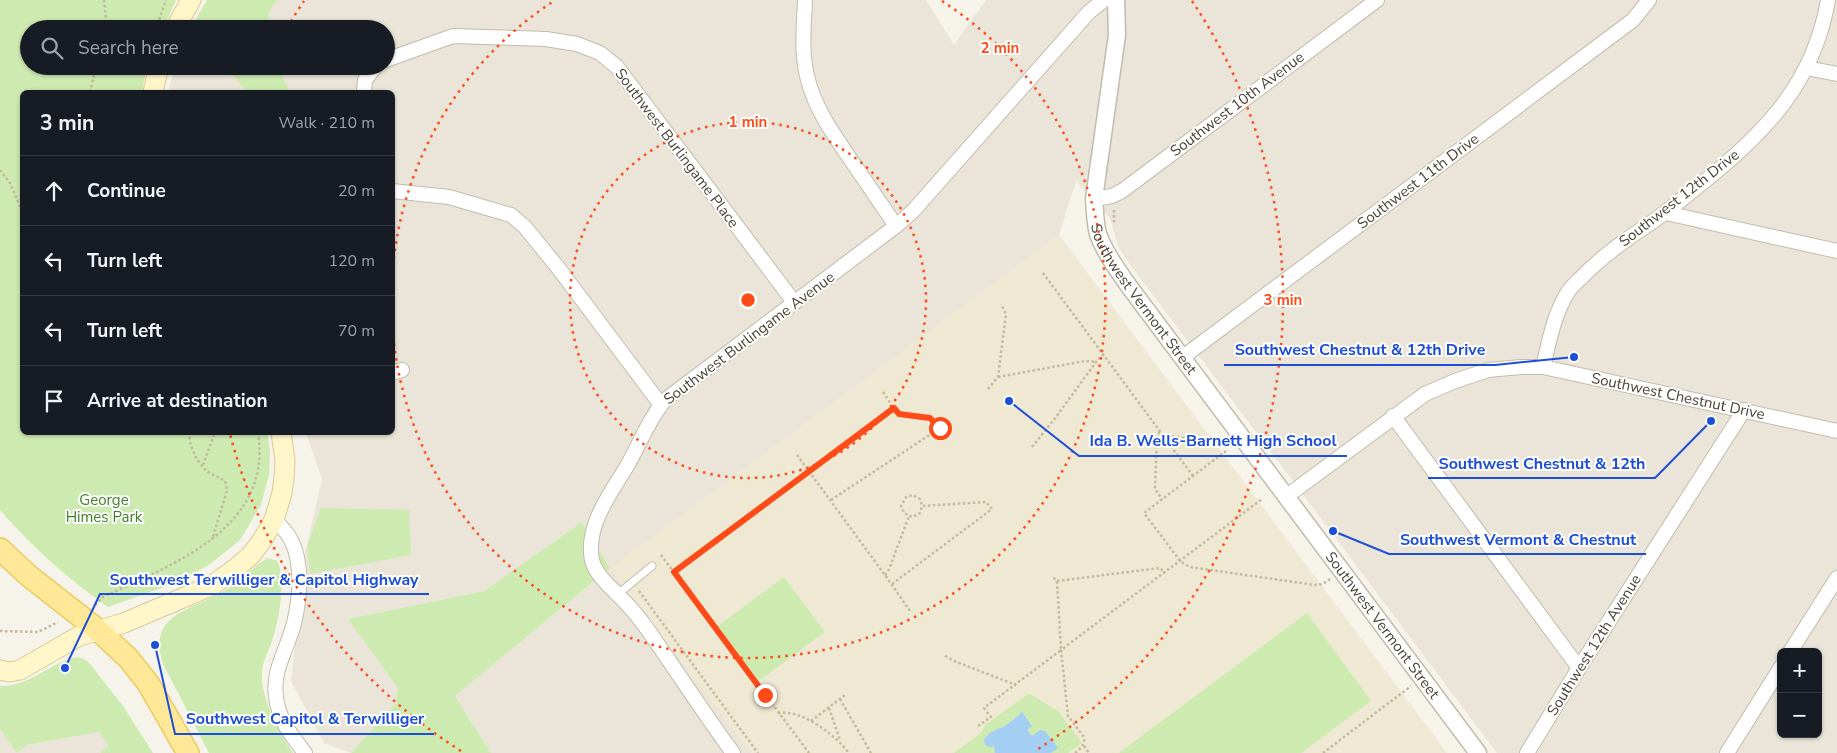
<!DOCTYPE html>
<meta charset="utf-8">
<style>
body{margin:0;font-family:"Nunito Sans",sans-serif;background:#242831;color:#f1f3f6}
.controls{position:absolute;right:15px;bottom:15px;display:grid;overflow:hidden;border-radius:8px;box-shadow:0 1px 4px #0004}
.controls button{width:45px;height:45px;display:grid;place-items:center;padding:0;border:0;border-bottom:1px solid #363941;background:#171b24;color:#f1f3f6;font:25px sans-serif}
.stop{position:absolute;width:15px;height:15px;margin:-11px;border:4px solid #ff4b17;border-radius:50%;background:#fff}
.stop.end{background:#ff4b17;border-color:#fff;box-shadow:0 1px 5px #0008}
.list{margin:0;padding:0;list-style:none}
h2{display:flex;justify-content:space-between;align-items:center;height:65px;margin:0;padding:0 20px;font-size:21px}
h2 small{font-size:16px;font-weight:400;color:#9ea1a6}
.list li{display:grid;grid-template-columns:32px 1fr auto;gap:15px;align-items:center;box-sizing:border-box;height:70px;padding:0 20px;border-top:1px solid #363941}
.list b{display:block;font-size:19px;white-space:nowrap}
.list em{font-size:16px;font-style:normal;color:#9ea1a6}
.icon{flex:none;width:28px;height:28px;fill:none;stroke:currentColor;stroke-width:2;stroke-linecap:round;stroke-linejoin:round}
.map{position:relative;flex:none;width:1837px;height:753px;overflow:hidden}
.search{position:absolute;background:#171b24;box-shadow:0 1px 4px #0004;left:20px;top:20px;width:375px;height:55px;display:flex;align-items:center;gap:12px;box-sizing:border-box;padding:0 18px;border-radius:28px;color:#9ea1a6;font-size:19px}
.panel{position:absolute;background:#171b24;box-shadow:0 1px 4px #0004;left:20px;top:90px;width:375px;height:345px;border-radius:8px}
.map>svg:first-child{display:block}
.residential{fill:#eae5d8;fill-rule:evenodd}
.education{fill:#efe9d3}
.green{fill:#cdebb1}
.water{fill:#a4cef4}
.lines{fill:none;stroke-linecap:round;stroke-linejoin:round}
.service-casing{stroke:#c2bcac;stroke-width:9}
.minor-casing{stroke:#c2bcac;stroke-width:16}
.tertiary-casing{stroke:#c2bcac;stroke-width:19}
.secondary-casing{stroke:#d8cb98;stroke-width:21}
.primary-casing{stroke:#eacb63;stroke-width:24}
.path{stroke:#c4b99c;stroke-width:2.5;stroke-dasharray:2.5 2.5;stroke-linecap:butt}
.service{stroke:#fff;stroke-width:7}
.minor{stroke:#fff;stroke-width:14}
.tertiary{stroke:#fff;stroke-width:16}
.secondary{stroke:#fff6ca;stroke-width:19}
.primary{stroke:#ffe999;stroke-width:21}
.route{stroke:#ff4b17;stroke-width:6}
.ring{fill:none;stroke:#ff4b17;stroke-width:2.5;stroke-dasharray:2.5 5}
.labels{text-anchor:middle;stroke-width:4;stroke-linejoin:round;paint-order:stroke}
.street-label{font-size:15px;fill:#4a4437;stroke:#fff}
.park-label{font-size:15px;fill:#428026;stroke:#fff}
.centre{fill:#ff4b17;stroke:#fff;stroke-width:2.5}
.ring-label{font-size:15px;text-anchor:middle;font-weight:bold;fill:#ff4b17;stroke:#fff;stroke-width:4;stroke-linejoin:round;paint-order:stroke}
.leader{fill:none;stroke:#1d4ed8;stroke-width:2}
.callout-dot{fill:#1d4ed8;stroke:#fff;stroke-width:2}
.callout-label{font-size:16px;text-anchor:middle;font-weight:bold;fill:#1d4ed8;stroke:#fff;stroke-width:4;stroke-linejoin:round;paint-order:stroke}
</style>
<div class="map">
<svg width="1837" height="753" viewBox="0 0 1837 753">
<rect width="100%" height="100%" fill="#f6f3ea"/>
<g class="residential">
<path d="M278 0H926L954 45 986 0H1837V753H1497L1126 259 1118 246 1110 218 1076 181 1059 235 611 568 752 753H491L455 696 610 568 582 522 484 591 348 619 398 687 396 703 351 753 324 743 291 681 305 554 322 479 306 433 392 432V92H289L277 66H386V29H278L268 18V13L270 8ZM1781 652H1818V734H1781Z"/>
<path d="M175 66H197L235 77 246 92H168Z"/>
<path d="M0 729 17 753 27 745 100 732 108 747 100 753H0Z"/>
</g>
<path class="education" d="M1059 235 1447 753H752L610 568Z"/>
<g class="green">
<path d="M0 0H176L163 29H29V66H147L142 92H22V432L267 433 270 450 269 475 261 505 240 540 209 565 167 586 108 607C68 579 32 547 0 510Z"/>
<path d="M207 0H278C266 12 265 16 278 29H190Z"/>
<path d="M197 66H277L290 92H246L235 77Z"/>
<path d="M321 508 409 510 411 555 310 574 307 546Z"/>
<path d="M582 522 610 568 455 696 491 753H351L396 703 398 688 348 619 484 591Z"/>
<path d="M267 558 278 561C285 586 280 616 272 641 269 650 263 661 262 671 260 697 279 732 293 753H209L163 664C146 614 192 610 224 591 239 582 252 568 267 558Z"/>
<path d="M784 577 825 632 759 681 718 626Z"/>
<path d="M1307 613 1371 701 1301 753H1119Z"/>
<path d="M77 657 84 659 90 664 123 706 153 753H100L108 747 100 732 27 745 17 753 0 729V686C29 687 49 663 77 657Z"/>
<path d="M1028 694 1032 695 1059 712 1082 743 1068 753H954L982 732 985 725Z"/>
</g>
<path class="water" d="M1022 712 1032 726 1027 730 1032 736 1040 730 1045 731 1058 748 1051 753H995L994 746 990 747 986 746 984 740C989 731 997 730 1005 726 1011 722 1017 717 1022 712Z"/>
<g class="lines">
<defs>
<path id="service" d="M618 594 652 566"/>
<g id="minor">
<path d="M805 0C804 25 801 51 807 76 814 107 833 134 851 160 866 182 881 204 896 226"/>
<path d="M386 60 453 36 546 39 577 44 600 53 617 67 794 302"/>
<path d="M1806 68 1837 74"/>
<path d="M364 92 365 80 376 66"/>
<path d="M392 191 449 197 511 215 525 227 559 269 661 405"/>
<path d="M1094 199 1112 196 1122 191 1377 0"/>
<path d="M1666 213 1837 251"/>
<path d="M1183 357 1633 20 1649 0"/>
<path d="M1543 367C1549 342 1554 314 1568 292 1571 287 1577 282 1581 278 1602 256 1627 239 1652 222 1671 209 1688 194 1706 180 1768 130 1814 81 1828 0"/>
<path d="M392 373 402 370"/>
<path d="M1393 416 1579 668"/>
<path d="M1287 496 1425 394 1455 381 1488 370 1521 367H1543L1837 431"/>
<path d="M274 520C281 526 287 532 291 540 303 562 300 599 294 623 288 648 272 670 276 696 278 719 291 735 305 753"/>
<path d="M1790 652 1837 578"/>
<path d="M733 753C711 723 691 693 670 662 655 641 641 617 622 599 612 588 596 576 592 560 585 526 611 493 627 466 640 444 648 420 665 400L896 226 913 211 1089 12 1104 0"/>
<path d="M1527 753 1579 668 1744 410"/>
<path d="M1727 753 1781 667"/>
</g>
<g id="tertiary">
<path id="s1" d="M1116 0 1117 35 1094 199C1095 210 1095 223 1098 234 1105 253 1117 269 1128 285L1478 753"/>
</g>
<g id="secondary">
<path d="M175 29 191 0"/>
<path d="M153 92 159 66"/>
<path d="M0 670 9 672 20 670 79 636 124 623 213 585 236 568 250 556 261 542 274 520 282 493 284 478 285 461 281 432"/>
</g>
<path id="primary" d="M0 549 29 576 98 630 128 658 148 683 188 753"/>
</defs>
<use href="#service" class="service-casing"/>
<use href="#minor" class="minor-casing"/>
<use href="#tertiary" class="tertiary-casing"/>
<use href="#secondary" class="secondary-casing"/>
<use href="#primary" class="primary-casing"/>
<g class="path">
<path d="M104 0 107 29"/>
<path d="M156 29 166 0"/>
<path d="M90 92 96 66"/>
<path d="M0 170 10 183 22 211"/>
<path d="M1114 210V223"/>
<path d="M1043 273 1193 476"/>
<path d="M998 377 1085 361 1096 362"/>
<path d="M988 389 998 377 1006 314 1001 304"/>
<path d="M883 392 897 413 930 418 940 428"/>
<path d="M189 432C189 446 197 463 207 471 212 475 219 477 225 481L227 490 212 540"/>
<path d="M1160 432 1157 435 1155 489 1162 499"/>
<path d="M1162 435 1220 443"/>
<path d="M1032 447 1056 417 1096 362 1103 355"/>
<path d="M1226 451 1144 513 1181 562 1190 567 1315 585 1323 584 1330 579"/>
<path d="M797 455 885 575 910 611"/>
<path d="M203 465 215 432"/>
<path d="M831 500 940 428 943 430"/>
<path d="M661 555 809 753"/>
<path d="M674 572 894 408"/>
<path d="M885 575 888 572 909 516"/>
<path d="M1057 581 1160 568 1165 573"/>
<path d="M892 584 992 509 986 502 922 506 920 499 913 495 906 497 901 506 904 513 912 517 920 513 922 506"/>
<path d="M639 591 758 753"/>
<path d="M95 605 103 597C173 564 273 529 258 432"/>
<path d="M0 631 38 632 58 622"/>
<path d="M945 656 954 661 1016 685"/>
<path d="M840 699 871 753"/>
<path d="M829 708 840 740"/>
<path d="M778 713C802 709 835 735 849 753"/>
<path d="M811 721 845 695"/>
<path d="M978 726 991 717 984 708 1061 650 1057 581 1053 577"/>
<path d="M1084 746 1089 753"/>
<path d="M1075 753C1081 748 1085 746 1084 737L1068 716 1061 650 1262 499"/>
<path d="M1323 753 1411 686"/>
</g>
<use href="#service" class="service"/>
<use href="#minor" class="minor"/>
<use href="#tertiary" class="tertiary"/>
<use href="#secondary" class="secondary"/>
<use href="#primary" class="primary"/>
</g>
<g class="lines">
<path class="route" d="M765 695 674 572 894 408 899 414 930 418 940 428"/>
</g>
<g class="ring">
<circle cx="748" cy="300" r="178"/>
<path d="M393 266A357 357 0 0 1 554 1M942 1A357 357 0 1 1 393 334"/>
<path d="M461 751A535 535 0 0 1 230 434M287 28A535 535 0 0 1 304 1M1192 1A535 535 0 0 1 1035 751"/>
</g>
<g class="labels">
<g class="street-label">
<text transform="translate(1237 104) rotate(-37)" y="5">Southwest 10th Avenue</text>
<text transform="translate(677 148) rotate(53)" y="5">Southwest Burlingame Place</text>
<text transform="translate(1418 181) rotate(-37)" y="5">Southwest 11th Drive</text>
<text transform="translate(1679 198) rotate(-38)" y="5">Southwest 12th Drive</text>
<text dy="5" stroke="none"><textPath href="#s1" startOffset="315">Southwest Vermont Street</textPath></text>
<text transform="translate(749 338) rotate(-37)" y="5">Southwest Burlingame Avenue</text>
<text transform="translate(1678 396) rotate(12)" y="5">Southwest Chestnut Drive</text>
<text dy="5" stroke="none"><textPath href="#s1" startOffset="720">Southwest Vermont Street</textPath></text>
<text transform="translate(1594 645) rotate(-58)" y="5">Southwest 12th Avenue</text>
</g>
<g class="park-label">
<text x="104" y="505">George<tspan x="104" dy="17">Himes Park</tspan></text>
</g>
</g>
<circle cx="748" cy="300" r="8" class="centre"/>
<g class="ring-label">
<text x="1000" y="53">2 min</text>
<text x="748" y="127">1 min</text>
<text x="1283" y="305">3 min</text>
</g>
<path class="leader" d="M1574 357L1495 365H1224M1009 401L1079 456H1347M1711 421L1655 478H1428M1333 531L1389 554H1646M65 668L100 594H429M155 645L175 734H434"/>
<g class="callout-dot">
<circle cx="1574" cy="357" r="5"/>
<circle cx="1009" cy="401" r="5"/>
<circle cx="1711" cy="421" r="5"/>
<circle cx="1333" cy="531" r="5"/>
<circle cx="65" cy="668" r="5"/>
<circle cx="155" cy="645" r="5"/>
</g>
<g class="callout-label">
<text x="1360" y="355">Southwest Chestnut &amp; 12th Drive</text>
<text x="1213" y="446">Ida B. Wells-Barnett High School</text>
<text x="1542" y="469">Southwest Chestnut &amp; 12th</text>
<text x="1518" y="545">Southwest Vermont &amp; Chestnut</text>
<text x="264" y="585">Southwest Terwilliger &amp; Capitol Highway</text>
<text x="305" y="724">Southwest Capitol &amp; Terwilliger</text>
</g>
</svg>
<div class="controls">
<button>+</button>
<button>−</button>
</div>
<div class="stop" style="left:940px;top:428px"></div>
<div class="stop end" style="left:765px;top:695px"></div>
<div class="search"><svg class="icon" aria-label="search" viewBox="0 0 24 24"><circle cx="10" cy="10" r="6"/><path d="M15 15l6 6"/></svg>Search here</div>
<section class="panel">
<h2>3 min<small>Walk · 210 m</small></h2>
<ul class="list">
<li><svg class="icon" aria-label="ahead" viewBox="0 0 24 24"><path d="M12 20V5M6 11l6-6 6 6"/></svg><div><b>Continue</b></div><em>20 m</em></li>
<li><svg class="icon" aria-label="left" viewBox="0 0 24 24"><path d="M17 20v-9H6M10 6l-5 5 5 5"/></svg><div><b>Turn left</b></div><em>120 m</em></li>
<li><svg class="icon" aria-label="left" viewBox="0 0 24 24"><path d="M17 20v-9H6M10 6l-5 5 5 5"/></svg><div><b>Turn left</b></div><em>70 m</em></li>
<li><svg class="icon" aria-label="arrive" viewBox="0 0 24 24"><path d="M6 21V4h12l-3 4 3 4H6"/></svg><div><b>Arrive at destination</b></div></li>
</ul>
</section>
</div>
